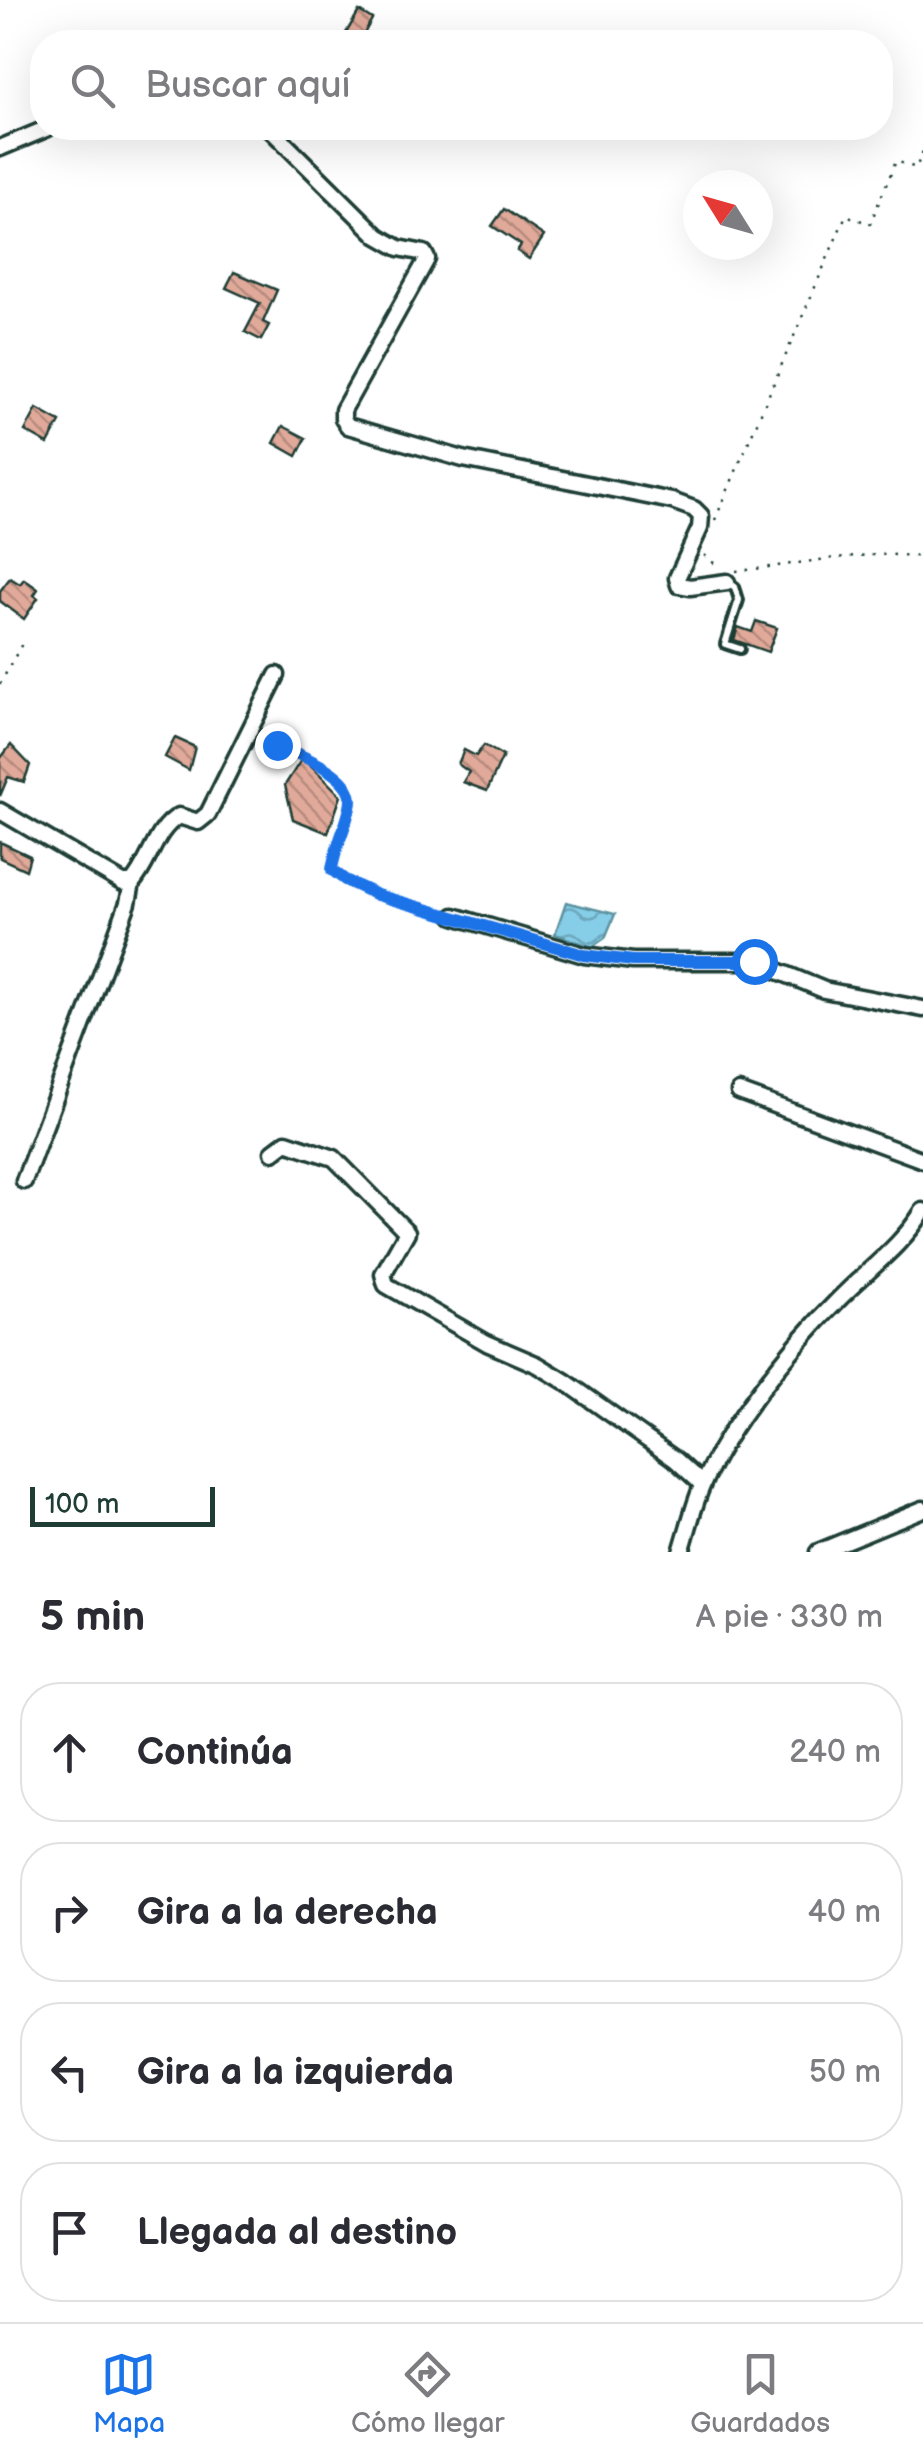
<!DOCTYPE html>
<html lang="es">
<meta charset="utf-8">
<style>
body{margin:0;font-family:"Balsamiq Sans",sans-serif;background:#f7f7f7;color:#2b2b33}
.compass{position:absolute;left:683px;top:170px;width:90px;height:90px;border-radius:50%;background:#fff;box-shadow:0 10px 40px #0002;rotate:307deg}
.scale{position:absolute;left:30px;bottom:25px;width:185px;box-sizing:border-box;padding-left:10px;border:5px solid #1f3d34;border-top:0;font-size:28px;line-height:35px;white-space:nowrap;color:#1f3d34;-webkit-text-stroke:8px #fff;paint-order:stroke}
.stop{position:absolute;width:30px;height:30px;margin:-22px;border:8px solid #1a73e8;border-radius:50%;background:#fff}
.stop.end{background:#1a73e8;border-color:#fff;box-shadow:0 2px 10px #0008}
.list{margin:0;padding:0;list-style:none}
h2{display:flex;justify-content:space-between;align-items:center;height:130px;margin:0;padding:0 40px;font-size:42px}
h2 small{font-size:32px;font-weight:400;color:#7c7c81}
.list li{display:grid;grid-template-columns:65px 1fr auto;gap:30px;align-items:center;box-sizing:border-box;height:140px;margin:0 20px 20px;padding:0 20px;border:2px solid #e1e1e2;border-radius:40px}
.list b{display:block;font-size:38px;white-space:nowrap}
.list em{font-size:32px;font-style:normal;color:#7c7c81}
.icon{flex:none;width:55px;height:55px;fill:none;stroke:currentColor;stroke-width:2;stroke-linecap:round;stroke-linejoin:round}
.map{position:relative;flex:none;width:923px;height:1552px;overflow:hidden}
.search{position:absolute;background:#fff;box-shadow:0 10px 40px #0002;left:30px;right:30px;top:30px;height:110px;display:flex;align-items:center;gap:25px;box-sizing:border-box;padding:0 35px;border-radius:40px;color:#7c7c81;font-size:38px}
.sheet{height:770px;background:#fff}
nav{display:flex;justify-content:space-around;align-items:center;box-sizing:border-box;height:140px;border-top:2px solid #e1e1e2;background:#fff;font-size:28px;color:#7c7c81}
nav a{display:grid;justify-items:center;gap:5px}
nav .on{color:#1a73e8}
.map>svg:first-child{display:block}
.water{fill:url(#water-waves);stroke:#5d93a0;stroke-width:2.5}
.building{fill:url(#building-back-hatch);stroke:#1f3d34;stroke-width:2.5}
.lines{fill:none;stroke-linecap:round;stroke-linejoin:round}
.service-casing{stroke:#1f3d34;stroke-width:14}
.minor-casing{stroke:#1f3d34;stroke-width:21}
.path{stroke:#1f3d34;stroke-width:2.5;stroke-dasharray:2.5 8;stroke-linecap:butt}
.service{stroke:#fff;stroke-width:6}
.minor{stroke:#fff;stroke-width:14}
.route{stroke:#1a73e8;stroke-width:12}
</style>
<div class="map">
<svg width="923" height="1552" viewBox="0 0 923 1552">
<defs>
<pattern id="water-waves" width="16" height="10" patternUnits="userSpaceOnUse" patternTransform="scale(2.5)"><rect width="16" height="10" fill="#86cde8"/><path d="M0 5q4-4 8 0t8 0" fill="none" stroke="#6da8bd"/></pattern>
<pattern id="building-back-hatch" width="6" height="6" patternUnits="userSpaceOnUse" patternTransform="scale(2.5)"><rect width="6" height="6" fill="#e1a999"/><path d="M-1 5l2 2M0 0l6 6M5-1l2 2" fill="none" stroke="#b68b7e"/></pattern>
</defs>
<rect width="100%" height="100%" fill="#fff"/>
<filter id="ink" filterUnits="userSpaceOnUse"><feTurbulence type="fractalNoise" baseFrequency=".01" numOctaves="2"/><feDisplacementMap in="SourceGraphic" scale="20" xChannelSelector="R" yChannelSelector="G"/><feConvolveMatrix kernelMatrix="1 2 1 2 8 2 1 2 1" color-interpolation-filters="sRGB"/></filter>
<g filter="url(#ink)">
<path class="water" d="M566 902 615 914 605 938 592 947 555 934Z"/>
<g class="building">
<path d="M359 11 372 19 360 41 346 33Z"/>
<path d="M504 209 544 236 529 259 517 251 521 245 492 226Z"/>
<path d="M234 272 277 290 263 322 269 325 261 340 245 332 260 303 226 288Z"/>
<path d="M37 409 60 422 48 444 25 431Z"/>
<path d="M283 426 306 438 297 456 274 443Z"/>
<path d="M10 578 20 584 24 579 38 589 34 595 38 598 24 619 0 601V591Z"/>
<path d="M756 621 777 628 768 652 734 640 738 627 752 632Z"/>
<path d="M175 738 195 747 189 770 165 757Z"/>
<path d="M11 745 30 765 24 782 8 777 0 796V759Z"/>
<path d="M484 745 503 756 487 791 463 782 469 772 458 764 464 750 476 756Z"/>
<path d="M303 757 341 796 328 833 293 819 285 785Z"/>
<path d="M0 842 30 856 26 870 0 858Z"/>
</g>
<g class="lines">
<defs>
<path id="service" d="M728 582 735 587 739 600 725 644 740 649"/>
<g id="minor">
<path d="M269 128 378 236 399 248 424 253 427 259 343 410V419L348 426 463 459 672 501 694 509 701 516 700 528 677 578 679 585 690 587 727 582"/>
<path d="M0 148 48 128"/>
<path d="M0 811 123 883H132C150 863 155 829 179 816L198 822 208 814 277 675"/>
<path d="M454 916 584 955 633 961H754L824 990 923 1009"/>
<path d="M739 1092 923 1160"/>
<path d="M273 1152 286 1142 334 1158 407 1232 383 1274 386 1285 487 1343 538 1365 566 1382 676 1460 702 1484"/>
<path d="M24 1181 128 903 132 883"/>
<path d="M681 1552C688 1530 693 1507 702 1486 727 1426 792 1346 838 1300 866 1271 902 1246 923 1211"/>
<path d="M818 1552 923 1509"/>
</g>
</defs>
<use href="#service" class="service-casing"/>
<use href="#minor" class="minor-casing"/>
<g class="path">
<path d="M715 520 846 215 870 224 896 161 916 168 923 151"/>
<path d="M704 555 720 568"/>
<path d="M736 571C800 565 859 549 923 557"/>
<path d="M0 684 24 640"/>
<path d="M260 738C284 748 349 769 350 800 351 818 335 848 332 869 363 895 404 904 443 914"/>
</g>
<use href="#service" class="service"/>
<use href="#minor" class="minor"/>
</g>
</g>
<g class="lines" filter="url(#ink)">
<path class="route" d="M277 745C298 754 350 773 351 800 351 816 334 849 332 870L345 880 377 895 584 955 633 961H754"/>
</g>
</svg>
<svg class="compass" viewBox="-18 -18 36 36"><path d="M0-13l5 13h-10z" fill="#e53935"/><path d="M0 13l5-13h-10z" fill="#7c7c81"/></svg>
<div class="scale">100 m</div>
<div class="stop" style="left:754px;top:961px"></div>
<div class="stop end" style="left:277px;top:745px"></div>
<div class="search"><svg class="icon" aria-label="search" viewBox="0 0 24 24"><circle cx="10" cy="10" r="6"/><path d="M15 15l6 6"/></svg>Buscar aquí</div>
</div>
<section class="sheet">
<h2>5 min<small>A pie · 330 m</small></h2>
<ul class="list">
<li><svg class="icon" aria-label="ahead" viewBox="0 0 24 24"><path d="M12 20V5M6 11l6-6 6 6"/></svg><div><b>Continúa</b></div><em>240 m</em></li>
<li><svg class="icon" aria-label="right" viewBox="0 0 24 24"><path d="M7 20v-9h11M14 6l5 5-5 5"/></svg><div><b>Gira a la derecha</b></div><em>40 m</em></li>
<li><svg class="icon" aria-label="left" viewBox="0 0 24 24"><path d="M17 20v-9H6M10 6l-5 5 5 5"/></svg><div><b>Gira a la izquierda</b></div><em>50 m</em></li>
<li><svg class="icon" aria-label="arrive" viewBox="0 0 24 24"><path d="M6 21V4h12l-3 4 3 4H6"/></svg><div><b>Llegada al destino</b></div></li>
</ul>
</section>
<nav>
<a class="on"><svg class="icon" aria-label="map" viewBox="0 0 24 24"><path d="M3 6l6-2 6 2 6-2v14l-6 2-6-2-6 2zM9 4v14M15 6v14"/></svg>Mapa</a>
<a><svg class="icon" aria-label="directions" viewBox="0 0 24 24"><path d="M12 3l9 9-9 9-9-9zM9 14v-3h6M13 9l2 2-2 2"/></svg>Cómo llegar</a>
<a><svg class="icon" aria-label="saved" viewBox="0 0 24 24"><path d="M7 4h10v16l-5-4-5 4z"/></svg>Guardados</a>
</nav>
